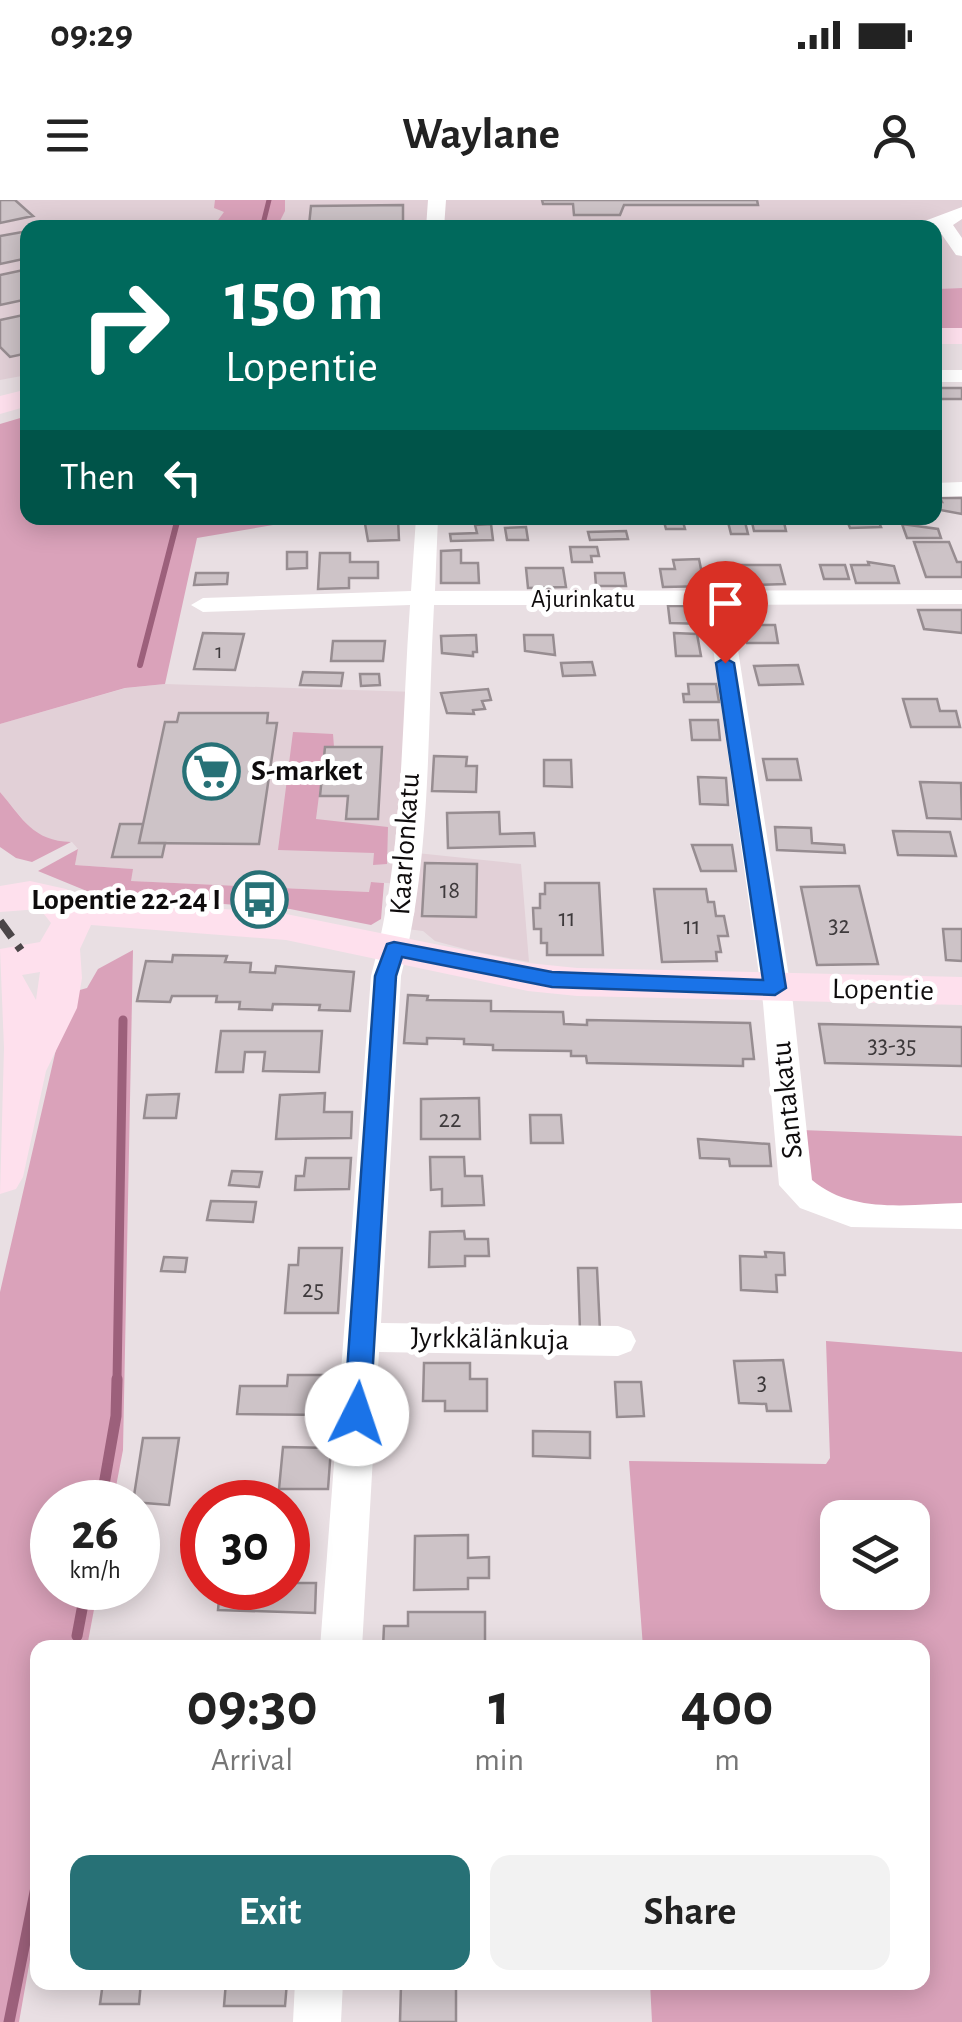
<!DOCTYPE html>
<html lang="en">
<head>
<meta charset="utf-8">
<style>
  :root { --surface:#fff; --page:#f2f2f2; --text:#222; --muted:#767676; --accent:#277176 }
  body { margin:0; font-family:"Alegreya Sans",sans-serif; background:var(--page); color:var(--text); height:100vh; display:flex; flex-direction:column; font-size:38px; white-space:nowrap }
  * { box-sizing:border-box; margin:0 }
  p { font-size:32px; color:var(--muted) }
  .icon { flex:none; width:55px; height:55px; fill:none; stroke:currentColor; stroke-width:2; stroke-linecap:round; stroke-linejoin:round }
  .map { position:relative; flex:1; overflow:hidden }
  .sheet { position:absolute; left:30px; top:1440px; width:900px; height:350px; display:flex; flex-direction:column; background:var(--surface); border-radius:20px; box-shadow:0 5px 25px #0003 }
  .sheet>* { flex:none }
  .banner { position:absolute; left:20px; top:20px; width:922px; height:305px; border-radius:20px; box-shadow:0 5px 25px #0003; background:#00695c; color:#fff; overflow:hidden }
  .tools { position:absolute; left:820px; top:1300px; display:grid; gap:20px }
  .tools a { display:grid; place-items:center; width:110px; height:110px; border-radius:20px; background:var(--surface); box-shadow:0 5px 25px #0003; font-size:50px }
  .speed { position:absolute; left:30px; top:1280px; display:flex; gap:20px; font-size:50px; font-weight:700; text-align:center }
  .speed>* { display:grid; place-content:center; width:130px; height:130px; border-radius:50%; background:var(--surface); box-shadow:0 5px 25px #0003; line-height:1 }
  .speed small { font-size:25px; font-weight:400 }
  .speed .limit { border:15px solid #d22; background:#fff; color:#111 }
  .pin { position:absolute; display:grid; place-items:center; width:85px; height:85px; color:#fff; margin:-102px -42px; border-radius:50% 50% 50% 0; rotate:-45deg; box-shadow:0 0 10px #0007 }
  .pin .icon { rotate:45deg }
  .me { position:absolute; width:110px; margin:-55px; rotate:4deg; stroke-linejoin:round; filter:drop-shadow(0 0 8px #0008) }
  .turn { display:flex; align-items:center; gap:35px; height:210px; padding:0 40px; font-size:45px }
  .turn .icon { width:130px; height:130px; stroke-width:2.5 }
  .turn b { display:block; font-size:70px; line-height:85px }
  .then { display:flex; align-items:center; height:95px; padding:0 40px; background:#0003; gap:20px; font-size:38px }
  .eta { display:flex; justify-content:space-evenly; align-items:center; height:170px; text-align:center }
  .eta b { font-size:60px; font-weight:700; line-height:70px }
  .button { display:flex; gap:20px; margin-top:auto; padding:20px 40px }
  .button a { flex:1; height:115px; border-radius:20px; background:var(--accent); color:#fff; font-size:40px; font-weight:700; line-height:115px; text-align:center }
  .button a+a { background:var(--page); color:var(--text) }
  .status { display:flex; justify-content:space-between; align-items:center; height:70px; padding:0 50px; background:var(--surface); direction:ltr }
  .status svg { height:28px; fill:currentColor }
  header { display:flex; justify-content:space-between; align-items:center; height:130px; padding:0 40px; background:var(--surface); font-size:45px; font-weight:700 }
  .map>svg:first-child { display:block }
  .built { fill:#e2d0d7 }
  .green { fill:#daa2ba; fill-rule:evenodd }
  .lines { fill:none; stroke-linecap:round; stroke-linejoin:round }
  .stream-far3 { stroke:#9c607b; stroke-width:5 }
  .stream-far2 { stroke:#9c607b; stroke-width:6 }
  .stream-far1 { stroke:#9c607b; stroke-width:9 }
  .stream { stroke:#9c607b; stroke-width:11 }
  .building { fill:#cdc3c7; stroke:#978d91; stroke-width:2.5 }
  .street { fill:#fff; fill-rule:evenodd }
  .secondary { fill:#fee0ed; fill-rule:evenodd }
  .rail { stroke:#4b4648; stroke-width:8; stroke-dasharray:20 10; stroke-linecap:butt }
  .route { fill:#1a73e8; stroke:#114b97; stroke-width:2.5 }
  .labels { text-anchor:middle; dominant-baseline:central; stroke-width:10; stroke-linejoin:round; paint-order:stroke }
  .far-number-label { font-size:22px; fill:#3e3a3c }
  .far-street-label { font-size:25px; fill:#0f0c0d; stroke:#fff }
  .number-label { font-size:25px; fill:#3e3a3c }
  .poi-label { font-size:30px; font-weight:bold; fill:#0f0c0d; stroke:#fff; text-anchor:start }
  .street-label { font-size:30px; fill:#0f0c0d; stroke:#fff }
</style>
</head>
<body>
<div class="status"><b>09:29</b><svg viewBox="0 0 49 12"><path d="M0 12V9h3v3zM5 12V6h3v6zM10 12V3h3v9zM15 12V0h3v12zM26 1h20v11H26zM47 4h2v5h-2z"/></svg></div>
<header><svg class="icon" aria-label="menu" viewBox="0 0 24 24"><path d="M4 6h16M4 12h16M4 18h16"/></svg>Waylane<svg class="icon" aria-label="person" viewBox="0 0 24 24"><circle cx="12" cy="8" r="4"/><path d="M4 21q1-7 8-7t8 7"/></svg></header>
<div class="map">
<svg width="962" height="1822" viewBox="0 0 962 1822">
  <rect width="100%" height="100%" fill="#e9dfe3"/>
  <path class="built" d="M 0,0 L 962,0 L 962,88 L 935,89 L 935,28 L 28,28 L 27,175 L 0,180 Z
    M 165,484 L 416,492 L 407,652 L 521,664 L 529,762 L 472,751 L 435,741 L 423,731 L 399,728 L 403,684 L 371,682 L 370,692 L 130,681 L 132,669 L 75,665 L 78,649 L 72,642 L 48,642 L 29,627 L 0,592 L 0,524 L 126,488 Z"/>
  <path class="green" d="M 215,0 L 285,0 L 285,11 L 277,27 L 213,27 L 224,12 L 214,8 Z
    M 962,88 L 962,131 L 935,131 L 935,89 Z
    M 27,216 L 28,318 L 314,318 L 197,338 L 165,484 L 125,488 L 0,524 L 0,224 Z
    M 293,532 L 333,534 L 334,547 L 325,548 L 316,619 L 388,627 L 387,664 L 373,665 L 374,653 L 278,650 Z
    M 0,592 C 23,619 33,641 71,642 L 32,662 L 16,658 L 0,647 Z
    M 78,649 L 75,665 L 133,669 L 131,681 L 369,692 L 371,682 L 384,683 L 381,719 L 371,725 L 290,709 L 94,694 L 38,671 Z
    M 133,750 L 123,1250 L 113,1302 L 52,1302 L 52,1388 L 98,1388 L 87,1447 L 38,1448 L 37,1720 L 19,1822 L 0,1822 L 0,1092 L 69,793 L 87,788 L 98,769 Z
    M 801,930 L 962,936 L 962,1008 L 856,1008 L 812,988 Z
    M 826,1141 L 962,1152 L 962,1822 L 652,1822 L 650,1783 L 922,1782 L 922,1448 L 643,1447 L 629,1261 L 826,1264 L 830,1258 ZM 838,1318 L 912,1318 L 912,1392 L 838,1392 Z"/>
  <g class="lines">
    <path class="stream-far3" d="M 262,28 L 269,0"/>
    <path class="stream-far2" d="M 140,465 L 178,318"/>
    <path class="stream-far1" d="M 117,1181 L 123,820"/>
    <path class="stream" d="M 101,1302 L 116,1216 L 117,1179
      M 77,1436 L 86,1388
      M 9,1822 L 38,1677"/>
  </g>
  <path class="building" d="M 0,0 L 15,0 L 33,16 L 0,23 Z
    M 542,0 L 757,0 L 758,5 L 624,5 L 620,15 L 574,15 L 573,4 L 543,4 Z
    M 403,5 L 403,25 L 309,25 L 311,6 Z
    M 28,31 L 28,58 L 0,64 L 0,36 Z
    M 28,69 L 28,99 L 0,105 L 0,75 Z
    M 28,114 L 28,153 L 10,157 L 0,147 L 0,120 Z
    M 935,188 L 962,188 L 962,199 L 937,199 Z
    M 940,298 L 962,298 L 962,314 L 935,309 L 935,302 L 942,302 Z
    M 364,318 L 398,318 L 399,340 L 368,341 Z
    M 663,318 L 682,318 L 685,329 L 666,329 Z
    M 727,318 L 744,318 L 748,334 L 731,334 Z
    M 751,318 L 783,318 L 786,331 L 754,331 Z
    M 846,318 L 877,318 L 881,327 L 850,328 Z
    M 491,324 L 493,340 L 451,341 L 450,334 L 477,333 L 475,325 Z
    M 902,324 L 938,329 L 941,338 L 907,338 Z
    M 526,327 L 528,340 L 507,340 L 505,328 Z
    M 626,331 L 628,339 L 590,340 L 588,332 Z
    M 914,342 L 949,342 L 957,362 L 962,362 L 962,377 L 926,377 Z
    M 570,347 L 597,347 L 599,356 L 591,356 L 592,362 L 572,362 Z
    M 461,350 L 461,363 L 478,363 L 479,383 L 441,383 L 441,351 Z
    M 287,352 L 307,352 L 307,368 L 287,369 Z
    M 320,353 L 350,353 L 350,362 L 378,362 L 378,378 L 349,378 L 349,388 L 318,389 Z
    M 699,359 L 701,369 L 708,369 L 712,386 L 663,387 L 660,369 L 675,369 L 673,360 Z
    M 868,362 L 894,366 L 899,383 L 856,383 L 851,365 L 869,365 Z
    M 726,365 L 780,365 L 785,384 L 730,386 Z
    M 820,365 L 845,365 L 849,379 L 824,379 Z
    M 526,368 L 563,368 L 566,387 L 528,388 Z
    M 196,373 L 228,373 L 227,384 L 194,385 Z
    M 595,373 L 624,373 L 626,386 L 596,386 Z
    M 668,406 L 704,406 L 706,424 L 670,423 Z
    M 918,410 L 962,410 L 962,433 L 924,429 Z
    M 744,425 L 775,425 L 778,443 L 747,443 Z
    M 203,433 L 244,434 L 235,470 L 194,469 Z
    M 674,433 L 697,434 L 701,456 L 676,456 Z
    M 476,435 L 477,452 L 473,452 L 473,456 L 442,453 L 441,436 Z
    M 524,435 L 553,435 L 555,455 L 525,451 Z
    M 333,441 L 385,441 L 383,461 L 331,461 Z
    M 592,462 L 595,475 L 563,476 L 561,463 Z
    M 798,465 L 803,484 L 759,485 L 754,466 Z
    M 303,472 L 343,473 L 341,486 L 300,485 Z
    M 360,474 L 379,474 L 380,485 L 361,486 Z
    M 688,484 L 716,484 L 719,502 L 684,502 L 683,494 L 689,494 Z
    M 488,489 L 491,500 L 482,501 L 485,509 L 473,510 L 474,514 L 447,513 L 441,493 Z
    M 903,499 L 937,499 L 940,511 L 956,511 L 960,527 L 911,527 Z
    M 179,513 L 268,513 L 267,523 L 277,523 L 259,644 L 139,643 L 165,522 L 177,522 Z
    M 690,520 L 718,520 L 720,540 L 692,540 Z
    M 325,547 L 382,547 L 378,619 L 346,619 L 348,596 L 320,596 Z
    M 434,556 L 467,557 L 466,566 L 477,566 L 476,592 L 432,591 Z
    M 763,559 L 797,559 L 801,580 L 767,580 Z
    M 544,560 L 571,560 L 572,587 L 544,586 Z
    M 698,577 L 726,578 L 728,605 L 700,604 Z
    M 920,582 L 961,583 L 962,619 L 927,618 Z
    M 499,612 L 500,634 L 534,633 L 535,646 L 448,648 L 447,613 Z
    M 120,624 L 143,624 L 139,643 L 165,643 L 162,657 L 112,657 Z
    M 775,627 L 811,628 L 812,643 L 844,645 L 845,653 L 777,650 Z
    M 893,631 L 950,632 L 956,656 L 898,655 Z
    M 692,645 L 732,645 L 736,671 L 701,671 Z
    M 425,663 L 477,664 L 476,717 L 422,716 Z
    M 545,683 L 599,683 L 603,755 L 547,755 L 547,743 L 541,743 L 541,729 L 534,729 L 533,708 L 540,708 L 540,694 L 545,694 Z
    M 859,686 L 878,764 L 817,765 L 801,687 Z
    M 654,689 L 706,689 L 708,702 L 714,702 L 716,716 L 724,716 L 728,736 L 718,736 L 721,752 L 716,752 L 717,761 L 662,762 Z
    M 943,729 L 962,729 L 962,761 L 946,760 Z
    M 173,755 L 227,756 L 225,762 L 251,763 L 250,772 L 275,773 L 276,766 L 354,772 L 350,811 L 319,810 L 320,805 L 273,804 L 272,810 L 239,809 L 240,802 L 216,802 L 217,796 L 172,796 L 170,802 L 137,801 L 146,761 L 172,762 Z
    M 408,795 L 428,796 L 427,800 L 491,801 L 491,811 L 563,812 L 564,824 L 587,825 L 587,820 L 750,823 L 754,859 L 743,859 L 743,866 L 587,863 L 586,856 L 571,856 L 571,851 L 493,850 L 493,845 L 464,844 L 464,839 L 427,838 L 427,844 L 404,843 Z
    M 819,824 L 962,827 L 962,866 L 825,863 Z
    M 221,831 L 322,831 L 319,872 L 263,871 L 265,852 L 245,852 L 243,872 L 216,872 Z
    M 325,893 L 324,912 L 352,912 L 351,938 L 276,939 L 280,895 Z
    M 179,894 L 176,918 L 144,918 L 147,895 Z
    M 479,898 L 480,939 L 421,939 L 421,899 Z
    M 530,915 L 561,915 L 563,943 L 531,943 Z
    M 698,939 L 769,944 L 771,966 L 730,966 L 729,959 L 700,958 Z
    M 430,957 L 464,957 L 465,976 L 482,976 L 484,1005 L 442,1006 L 442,989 L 431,990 Z
    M 306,958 L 351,958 L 349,989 L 295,990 L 296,976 L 304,976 Z
    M 232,971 L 262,972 L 259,987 L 229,985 Z
    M 211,1001 L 256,1002 L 253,1022 L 207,1020 Z
    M 464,1031 L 465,1039 L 488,1039 L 489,1056 L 465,1056 L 465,1066 L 429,1067 L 430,1032 Z
    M 299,1048 L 342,1048 L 338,1113 L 285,1113 L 289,1065 L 298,1065 Z
    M 765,1052 L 784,1053 L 785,1075 L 776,1075 L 777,1092 L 741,1090 L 740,1056 L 766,1057 Z
    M 164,1057 L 187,1058 L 185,1072 L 161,1071 Z
    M 578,1068 L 597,1068 L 600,1131 L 580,1131 Z
    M 783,1160 L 791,1211 L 767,1211 L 766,1204 L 739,1203 L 734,1161 Z
    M 424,1163 L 470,1163 L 470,1179 L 487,1179 L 487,1211 L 445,1211 L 445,1201 L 423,1201 Z
    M 288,1175 L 332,1175 L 329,1215 L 237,1214 L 240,1186 L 287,1186 Z
    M 615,1182 L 641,1182 L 644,1216 L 617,1217 Z
    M 533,1231 L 590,1232 L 590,1258 L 533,1256 Z
    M 143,1238 L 179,1238 L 169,1305 L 133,1302 Z
    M 283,1247 L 331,1248 L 328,1289 L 279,1289 Z
    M 468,1335 L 468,1358 L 489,1357 L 489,1378 L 468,1378 L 468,1389 L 414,1390 L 415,1336 Z
    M 288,1383 L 316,1383 L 315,1413 L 218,1410 L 220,1388 L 288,1388 Z
    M 408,1412 L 485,1412 L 485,1448 L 383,1448 L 384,1426 L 408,1426 Z
    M 103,1782 L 141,1782 L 139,1804 L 100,1804 Z
    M 226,1782 L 287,1782 L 285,1806 L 224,1806 Z
    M 456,1784 L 456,1822 L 400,1822 L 401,1785 Z"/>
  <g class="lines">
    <path class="street" d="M 428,0 L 446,0 L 444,28 L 426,28 Z
      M 962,7 L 962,19 L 953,25 L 962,38 L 962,56 L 956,55 L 938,29 L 906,28 Z
      M 935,170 L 962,170 L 962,182 L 935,182 Z
      M 962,282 L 962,296 L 935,297 L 935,283 Z
      M 416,318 L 438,318 L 435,391 L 962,390 L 962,404 L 731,405 L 793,803 L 812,980 C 853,1015 912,1004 962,1003 L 962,1029 L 851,1027 L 800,1008 L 779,985 L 763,803 L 707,405 L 434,405 C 427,528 432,657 401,776 L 381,1123 L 618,1126 L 631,1131 L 636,1141 L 631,1151 L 618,1156 L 379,1152 L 362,1448 L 320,1448 L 371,776 C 404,657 401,528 410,405 L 203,412 L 191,405 L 203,398 L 411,391 Z
      M 295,1782 L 343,1782 L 341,1822 L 293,1822 Z"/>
    <path class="secondary" d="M 935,128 L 962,128 L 962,144 L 935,144 Z
      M 28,189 L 28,206 L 0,214 L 0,196 Z
      M 30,681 L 66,689 L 84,698 L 286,714 L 528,763 L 577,768 L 962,777 L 962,805 L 577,796 L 528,791 L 286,740 L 91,725 L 80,749 L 82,778 L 77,808 L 46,871 L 23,977 L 16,989 L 0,994 L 4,848 L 0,749 L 40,742 L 51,723 L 40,709 L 0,712 L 0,686 ZM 40,772 L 36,800 L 22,775 Z"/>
    <path class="rail" d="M 0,721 L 21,750"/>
  </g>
  <path class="route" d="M 725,458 L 734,463 L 786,788 L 775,795 L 552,787 L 402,757 L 396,776 L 370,1214 L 366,1222 L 357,1225 L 347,1222 L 344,1214 L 375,776 L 387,744 L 394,742 L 552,772 L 763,780 L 716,463 Z"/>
  <defs>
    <symbol id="supermarket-ring" viewBox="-11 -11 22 22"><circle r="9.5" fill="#fff" stroke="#277176" stroke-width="1.5"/><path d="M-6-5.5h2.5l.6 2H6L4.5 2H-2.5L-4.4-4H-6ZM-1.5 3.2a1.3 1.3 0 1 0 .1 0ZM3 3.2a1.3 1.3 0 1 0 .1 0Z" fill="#277176"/></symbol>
    <symbol id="bus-ring" viewBox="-11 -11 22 22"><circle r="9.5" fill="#fff" stroke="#277176" stroke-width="1.5"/><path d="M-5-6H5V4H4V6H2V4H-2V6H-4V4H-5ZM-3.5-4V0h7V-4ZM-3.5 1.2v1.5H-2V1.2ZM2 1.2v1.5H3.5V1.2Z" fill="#277176"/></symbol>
  </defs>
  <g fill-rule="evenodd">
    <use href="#supermarket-ring" x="180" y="540" width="63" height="63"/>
    <use href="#bus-ring" x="228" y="668" width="63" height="63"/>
  </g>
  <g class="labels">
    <g class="far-number-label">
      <text x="219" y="451">1</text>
    </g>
    <g class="far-street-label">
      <text x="583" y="399">Ajurinkatu</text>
    </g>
    <g class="number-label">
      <text x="450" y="690">18</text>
      <text x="567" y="718">11</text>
      <text x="839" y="725">32</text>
      <text x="692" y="726">11</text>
      <text x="892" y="845">33-35</text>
      <text x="450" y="919">22</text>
      <text x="313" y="1089">25</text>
      <text x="762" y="1182">3</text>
    </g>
    <g class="poi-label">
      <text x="251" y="571">S-market</text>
      <text x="221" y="700" text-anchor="end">Lopentie 22-24 I</text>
    </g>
    <g class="street-label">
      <text transform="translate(405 644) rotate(-86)">Kaarlonkatu</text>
      <text transform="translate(883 790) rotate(1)">Lopentie</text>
      <text transform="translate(787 900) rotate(-96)">Santakatu</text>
      <text transform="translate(490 1139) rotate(1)">Jyrkkälänkuja</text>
    </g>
  </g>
</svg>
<div class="tools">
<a><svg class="icon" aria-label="layers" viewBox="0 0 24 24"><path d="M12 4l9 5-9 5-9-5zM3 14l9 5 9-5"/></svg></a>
</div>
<div class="speed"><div>26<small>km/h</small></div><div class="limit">30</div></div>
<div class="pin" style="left:725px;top:463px;background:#d93025"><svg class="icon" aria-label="arrive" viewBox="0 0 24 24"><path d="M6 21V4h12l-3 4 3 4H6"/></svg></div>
<svg class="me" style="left:357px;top:1214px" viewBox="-20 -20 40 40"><circle r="19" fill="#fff"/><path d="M0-13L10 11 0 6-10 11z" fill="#1a73e8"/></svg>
<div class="banner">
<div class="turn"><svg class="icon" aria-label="right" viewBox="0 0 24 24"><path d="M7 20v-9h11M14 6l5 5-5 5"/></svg><div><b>150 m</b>Lopentie</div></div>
<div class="then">Then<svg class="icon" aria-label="left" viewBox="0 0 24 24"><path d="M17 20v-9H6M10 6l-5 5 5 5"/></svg></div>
</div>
<section class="sheet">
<div class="eta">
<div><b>09:30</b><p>Arrival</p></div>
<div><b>1</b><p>min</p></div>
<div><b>400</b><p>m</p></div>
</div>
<div class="button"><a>Exit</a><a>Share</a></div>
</section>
</div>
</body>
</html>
